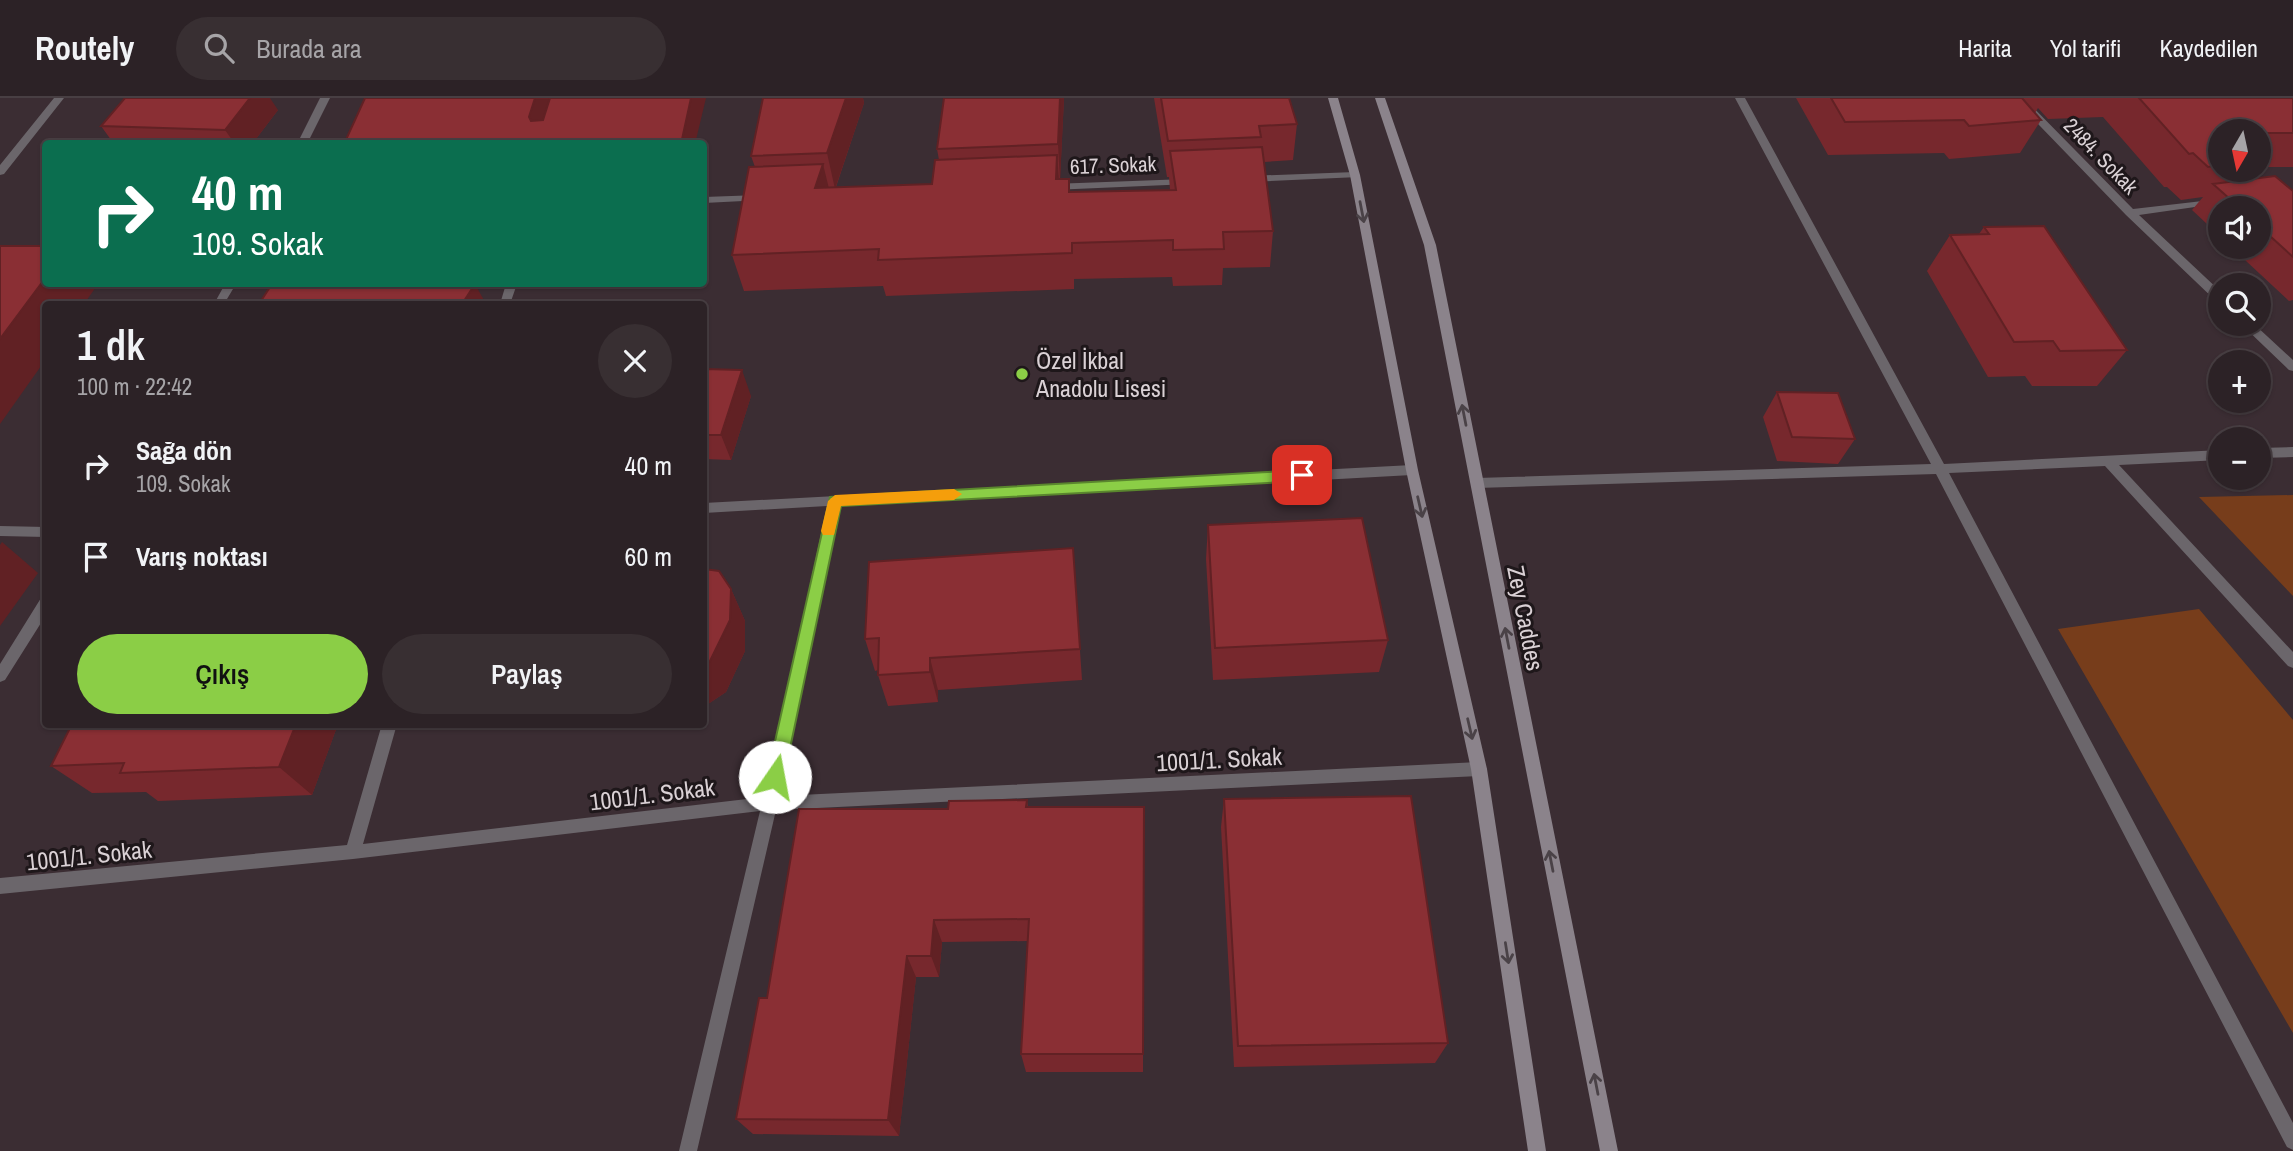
<!DOCTYPE html>
<html lang="tr">
<head>
<meta charset="utf-8">
<style>
  :root { --surface:#2c2226; --page:#382f32; --text:#f1f3f6; --muted:#a6a4a7; --line:#483f43; --accent:#8bce46 }
  body { margin:0; font-family:"Archivo Narrow",sans-serif; background:var(--page); color:var(--text); height:100vh; display:flex; flex-direction:column; font-size:26px; white-space:nowrap }
  * { box-sizing:border-box; margin:0 }
  p { font-size:23px; color:var(--muted) }
  .icon { flex:none; width:38px; height:38px; fill:none; stroke:currentColor; stroke-width:2; stroke-linecap:round; stroke-linejoin:round }
  .map { position:relative; flex:1; overflow:hidden }
  .drawer { position:absolute; left:42px; top:203px; width:665px; height:427px; display:flex; flex-direction:column; background:var(--surface); border-radius:7px; box-shadow:0 2px 5px #0004,0 0 0 2px var(--line) }
  .drawer>* { flex:none }
  .hud { position:absolute; left:42px; top:42px; width:665px; height:147px; border-radius:7px; box-shadow:0 2px 5px #0004,0 0 0 2px var(--line); background:#0b6e4f; color:#fff; overflow:hidden }
  .needle { width:46px; rotate:189deg }
  .tools { position:absolute; left:2208px; top:21px; display:grid; gap:14px }
  .tools a { display:grid; place-items:center; width:63px; height:63px; border-radius:50%; background:var(--surface); box-shadow:0 2px 5px #0004,0 0 0 2px var(--line); font-size:35px }
  .pin { position:absolute; display:grid; place-items:center; width:60px; height:60px; color:#fff; margin:-30px; border-radius:14px; box-shadow:0 4px 10px #0006 }
  .me { position:absolute; width:77px; margin:-38px; rotate:12deg; stroke-linejoin:round; filter:drop-shadow(0 0 5px #0008) }
  .turn { display:flex; align-items:center; gap:24px; height:147px; padding:0 35px; font-size:32px }
  .turn .icon { width:91px; height:91px; stroke-width:2.5 }
  .turn b { display:block; font-size:49px; line-height:60px }
  .round { display:grid; place-items:center; flex:none; width:74px; height:74px; border-radius:37px; background:var(--page) }
  .headline { display:flex; align-items:center; justify-content:space-between; height:119px; padding:0 35px }
  h1 { font-size:42px; font-weight:600; line-height:52px }
  .button { display:flex; gap:14px; margin-top:auto; padding:14px 35px }
  .button a { flex:1; height:80px; border-radius:42px; background:var(--accent); color:#111; font-size:28px; font-weight:600; line-height:80px; text-align:center }
  .button a+a { background:var(--page); color:var(--text) }
  ul { padding:0; list-style:none }
  li { display:flex; align-items:center; gap:21px; height:91px; padding:0 35px }
  li div { flex:1 }
  li b { display:block; font-size:26px }
  li em { font-style:normal }
  header { display:flex; align-items:center; gap:42px; box-sizing:border-box; height:98px; padding:0 35px; background:var(--surface); border-bottom:2px solid var(--line) }
  header strong { font-size:33px }
  nav { display:flex; gap:38px; margin-inline-start:auto; font-size:24px }
  .search { width:490px; height:63px; background:var(--page); display:flex; align-items:center; gap:18px; box-sizing:border-box; padding:0 24px; border-radius:38px; color:var(--muted); font-size:26px }
  .map>svg:first-child { display:block }
  .green { fill:#773d1b }
  .lines { fill:none; stroke-linecap:round; stroke-linejoin:round }
  .minor { fill:#6b666b; fill-rule:evenodd }
  .secondary { fill:#8b838b; fill-rule:evenodd }
  .wall { fill:#77282d; fill-rule:evenodd }
  .shaded-wall { fill:#612124 }
  .building { fill:#8a2f34; stroke:#612124; stroke-width:2 }
  .oneway { stroke:#4a4247 }
  .route { fill:#8bce46; stroke:#5a862e; stroke-width:2 }
  .slow { fill:#f59e0b }
  .poi-dot { fill:#8bce46; stroke:#1e171a; stroke-width:2.5 }
  .labels { text-anchor:middle; dominant-baseline:central; stroke-width:6; stroke-linejoin:round; paint-order:stroke }
  .far-street-label { font-size:21px; fill:#dad1d5; stroke:#1e171a }
  .poi-label { font-size:24px; fill:#dad1d5; stroke:#1e171a; text-anchor:start }
  .street-label { font-size:24px; fill:#dad1d5; stroke:#1e171a }
</style>
</head>
<body>
<header>
<strong>Routely</strong>
<div class="search"><svg class="icon" aria-label="search" viewBox="0 0 24 24"><circle cx="10" cy="10" r="6"/><path d="M15 15l6 6"/></svg>Burada ara</div>
<nav><a>Harita</a><a>Yol tarifi</a><a>Kaydedilen</a></nav>
</header>
<div class="map">
<svg width="2293" height="1053" viewBox="0 0 2293 1053">
  <rect width="100%" height="100%" fill="#3b2d33"/>
  <path class="green" d="M 2293,397 L 2293,498 L 2199,399 Z
    M 2199,511 L 2293,622 L 2293,935 L 2058,531 Z"/>
  <g class="lines">
    <path class="minor" d="M 54,0 L 64,0 L 4,76 L 0,77 L 0,67 Z
      M 320,0 L 330,0 L 307,46 L 297,46 Z
      M 1735,0 L 1745,0 L 1944,366 L 2221,352 L 2221,362 L 2119,367 L 2293,554 L 2293,570 L 2288,568 L 2105,368 L 1949,375 L 2293,1025 L 2293,1052 L 2287,1049 L 1936,376 L 1477,390 L 1471,385 L 1477,380 L 1931,366 Z
      M 2013,0 L 2024,0 L 2133,111 L 2220,101 L 2221,103 L 2216,106 L 2139,117 L 2221,194 L 2221,205 L 2217,204 L 2126,117 Z
      M 1355,74 L 1359,75 L 1359,79 L 1248,84 L 1243,81 L 1248,78 Z
      M 1186,81 L 1191,84 L 1190,86 L 1052,92 L 1047,89 L 1052,86 Z
      M 759,97 L 764,100 L 763,102 L 704,105 L 704,99 Z
      M 225,186 L 236,186 L 224,206 L 214,206 Z
      M 506,186 L 517,186 L 510,206 L 500,206 Z
      M 2241,226 L 2254,226 L 2293,262 L 2293,273 L 2289,272 Z
      M 2293,349 L 2293,359 L 2259,360 L 2259,350 Z
      M 1412,367 L 1418,372 L 1412,377 L 841,408 L 779,698 L 1479,664 L 1484,666 L 1487,671 L 1484,676 L 1479,678 L 776,712 L 697,1053 L 679,1053 L 760,713 L 353,761 L 0,796 L 0,780 L 347,747 L 382,626 L 397,626 L 363,746 L 764,699 L 827,408 L 704,415 L 704,405 Z
      M 0,428 L 46,429 L 46,439 L 0,438 Z
      M 46,499 L 46,517 L 5,582 L 0,584 L 0,566 L 41,500 Z"/>
    <path class="secondary" d="M 1328,0 L 1338,0 L 1360,77 L 1418,372 L 1487,671 L 1546,1053 L 1528,1053 L 1471,671 L 1406,372 L 1350,77 Z
      M 1375,0 L 1385,0 L 1436,147 L 1618,1053 L 1600,1053 L 1424,147 Z"/>
  </g>
  <path class="wall" d="M 763,0 L 863,0 L 864,5 L 836,89 L 932,86 L 939,62 L 937,51 L 944,0 L 1064,0 L 1060,81 L 1070,94 L 1170,92 L 1169,79 L 1167,79 L 1154,0 L 1289,0 L 1297,26 L 1293,62 L 1264,64 L 1273,133 L 1270,169 L 1223,170 L 1222,187 L 1173,188 L 1172,179 L 1074,181 L 1074,191 L 886,198 L 883,188 L 744,193 L 732,157 L 755,69 L 751,58 Z
    M 1796,0 L 2293,0 L 2293,69 L 2263,69 L 2253,81 L 2293,93 L 2293,202 L 2289,203 L 2231,149 L 2259,149 L 2259,110 L 2221,110 L 2221,139 L 2192,112 L 2203,99 L 2181,102 L 2167,89 L 2164,89 L 2103,19 L 2048,21 L 2038,10 L 2035,15 L 2041,22 L 2020,55 L 1949,61 L 1944,55 L 1828,57 ZM 2221,33 L 2259,33 L 2259,72 L 2221,72 Z
    M 278,12 L 252,46 L 114,46 L 101,28 Z
    M 1984,129 L 2127,252 L 2097,288 L 2032,288 L 2025,278 L 1988,279 L 1927,173 L 1950,137 L 1979,136 Z
    M 566,186 L 664,186 L 664,187 L 568,191 Z
    M 704,271 L 751,298 L 731,362 L 704,361 Z
    M 1777,294 L 1855,341 L 1838,366 L 1777,363 L 1763,319 Z
    M 1208,427 L 1388,542 L 1379,574 L 1213,582 L 1206,461 Z
    M 1073,450 L 1082,582 L 938,592 L 938,604 L 888,608 L 878,577 L 878,572 L 875,573 L 865,541 Z
    M 704,471 L 731,491 L 745,523 L 745,553 L 726,594 L 708,606 L 704,606 Z
    M 72,626 L 338,626 L 312,697 L 158,703 L 146,694 L 92,695 L 51,668 Z
    M 1224,701 L 1448,945 L 1435,965 L 1234,969 L 1221,729 Z
    M 1027,702 L 1028,709 L 1144,709 L 1143,974 L 1026,974 L 1021,956 L 1028,843 L 942,844 L 939,879 L 916,879 L 899,1038 L 753,1036 L 736,1021 L 767,900 L 948,711 Z"/>
  <path class="shaded-wall" d="M 250,0 L 270,0 L 278,12 L 252,46 L 235,46 L 225,32 Z
    M 535,0 L 553,0 L 540,45 L 529,19 Z
    M 691,0 L 706,0 L 695,46 L 681,46 Z
    M 846,0 L 863,0 L 864,5 L 835,91 L 827,55 Z
    M 1060,0 L 1064,0 L 1060,83 L 1058,46 Z
    M 1057,57 L 1060,94 L 1056,81 Z
    M 823,66 L 832,103 L 815,90 Z
    M 46,179 L 46,186 L 98,186 L 84,206 L 46,206 L 46,261 L 0,326 L 0,241 Z
    M 475,186 L 486,206 L 462,206 Z
    M 742,272 L 751,298 L 731,362 L 721,337 Z
    M 2,444 L 38,475 L 0,528 L 0,447 Z
    M 731,491 L 745,523 L 745,553 L 726,594 L 708,606 L 704,598 L 704,567 Z
    M 930,560 L 938,592 L 938,604 L 930,574 Z
    M 296,626 L 338,626 L 312,697 L 279,669 Z
    M 934,822 L 942,844 L 939,879 L 931,858 Z
    M 907,858 L 916,879 L 899,1038 L 888,1022 Z"/>
  <path class="building" d="M 125,0 L 250,0 L 225,32 L 101,28 Z
    M 365,0 L 535,0 L 529,19 L 531,23 L 543,22 L 550,0 L 691,0 L 681,46 L 344,46 Z
    M 763,0 L 846,0 L 827,55 L 751,58 Z
    M 944,0 L 1060,0 L 1058,46 L 937,51 Z
    M 1161,0 L 1289,0 L 1297,26 L 1259,28 L 1261,39 L 1168,43 Z
    M 1831,0 L 2022,0 L 2041,22 L 1969,28 L 1964,22 L 1845,24 Z
    M 2139,0 L 2293,0 L 2293,35 L 2259,35 L 2259,33 L 2221,33 L 2221,67 L 2208,69 L 2193,55 L 2189,56 Z
    M 1262,49 L 1273,133 L 1223,134 L 1224,151 L 1173,152 L 1173,142 L 1072,145 L 1072,155 L 878,162 L 879,151 L 732,157 L 749,69 L 823,66 L 815,90 L 932,86 L 935,62 L 1057,57 L 1056,81 L 1069,81 L 1069,94 L 1176,92 L 1170,53 Z
    M 2259,51 L 2270,61 L 2259,62 Z
    M 2275,78 L 2293,93 L 2293,159 L 2259,128 L 2259,110 L 2240,110 L 2213,86 Z
    M 2044,128 L 2127,252 L 2060,253 L 2053,243 L 2014,244 L 1950,137 L 1989,136 L 1984,129 Z
    M 0,148 L 46,148 L 46,179 L 0,241 Z
    M 272,186 L 475,186 L 462,206 L 259,206 Z
    M 704,271 L 742,272 L 721,337 L 704,337 Z
    M 1777,294 L 1838,295 L 1855,341 L 1792,339 Z
    M 1362,420 L 1388,542 L 1215,550 L 1208,427 Z
    M 1073,450 L 1080,551 L 930,560 L 930,574 L 878,577 L 879,540 L 865,541 L 869,464 Z
    M 704,471 L 719,473 L 731,491 L 730,522 L 710,563 L 704,567 Z
    M 72,626 L 296,626 L 279,669 L 120,675 L 124,665 L 51,668 Z
    M 1411,698 L 1448,945 L 1238,948 L 1224,701 Z
    M 1027,702 L 1026,709 L 1144,709 L 1143,956 L 1021,956 L 1029,821 L 934,822 L 931,858 L 907,858 L 888,1022 L 736,1021 L 759,900 L 767,900 L 799,711 L 948,711 L 949,703 Z"/>
  <defs><path id="oneway-shaft" d="M-6 0H5M1.5-3L5.5 0L1.5 3" fill="none" stroke-width="1.6" stroke-linecap="round" stroke-linejoin="round" transform="scale(1.75)"/></defs>
  <g class="oneway">
    <use href="#oneway-shaft" transform="translate(1362 114) rotate(79)"/>
    <use href="#oneway-shaft" transform="translate(1464 317) rotate(-101)"/>
    <use href="#oneway-shaft" transform="translate(1420 409) rotate(77)"/>
    <use href="#oneway-shaft" transform="translate(1507 540) rotate(-101)"/>
    <use href="#oneway-shaft" transform="translate(1470 631) rotate(77)"/>
    <use href="#oneway-shaft" transform="translate(1551 763) rotate(-101)"/>
    <use href="#oneway-shaft" transform="translate(1507 855) rotate(81)"/>
    <use href="#oneway-shaft" transform="translate(1596 986) rotate(-101)"/>
  </g>
  <path class="route" d="M 1302,372 L 1309,377 L 1302,383 L 841,408 L 784,679 L 782,685 L 775,687 L 769,685 L 767,679 L 830,399 Z"/>
  <path class="slow" d="M 954,391 L 962,396 L 954,402 L 841,408 L 834,437 L 823,437 L 821,433 L 828,403 L 835,397 Z"/>
  <circle class="poi-dot" cx="1022" cy="276" r="7"/>
  <g class="labels">
    <g class="far-street-label">
      <text transform="translate(2101 58) rotate(46)">2484. Sokak</text>
      <text transform="translate(1113 67) rotate(-2)">617. Sokak</text>
    </g>
    <g class="poi-label">
      <text x="1036" y="262">Özel İkbal<tspan x="1036" dy="28">Anadolu Lisesi</tspan></text>
    </g>
    <g class="street-label">
      <text transform="translate(1526 520) rotate(79)">Zey Caddes</text>
      <text transform="translate(1219 661) rotate(-3)">1001/1. Sokak</text>
      <text transform="translate(652 696) rotate(-7)">1001/1. Sokak</text>
      <text transform="translate(89 757) rotate(-6)">1001/1. Sokak</text>
    </g>
  </g>
</svg>
<div class="tools">
<a><svg class="needle" viewBox="-14 -14 28 28"><path d="M0-13l5 13h-10z" fill="#e53935"/><path d="M0 13l5-13h-10z" fill="#a6a4a7"/></svg></a>
<a><svg class="icon" aria-label="sound" viewBox="0 0 24 24"><path d="M4 9h4l5-4v14l-5-4H4zM17 9q2 3 0 6"/></svg></a>
<a><svg class="icon" aria-label="search" viewBox="0 0 24 24"><circle cx="10" cy="10" r="6"/><path d="M15 15l6 6"/></svg></a>
<a>+</a>
<a>−</a>
</div>
<div class="pin" style="left:1302px;top:377px;background:#d93025"><svg class="icon" aria-label="arrive" viewBox="0 0 24 24"><path d="M6 21V4h12l-3 4 3 4H6"/></svg></div>
<svg class="me" style="left:775px;top:679px" viewBox="-20 -20 40 40"><circle r="19" fill="#fff"/><path d="M0-13L10 11 0 6-10 11z" fill="#8bce46"/></svg>
<div class="hud">
<div class="turn"><svg class="icon" aria-label="right" viewBox="0 0 24 24"><path d="M7 20v-9h11M14 6l5 5-5 5"/></svg><div><b>40 m</b>109. Sokak</div></div>
</div>
<section class="drawer">
<div class="headline"><div><h1>1 dk</h1><p>100 m · 22:42</p></div><a class="round"><svg class="icon" aria-label="close" viewBox="0 0 24 24"><path d="M6 6l12 12M18 6L6 18"/></svg></a></div>
<ul>
<li><svg class="icon" aria-label="right" viewBox="0 0 24 24"><path d="M7 20v-9h11M14 6l5 5-5 5"/></svg><div><b>Sağa dön</b><p>109. Sokak</p></div><em>40 m</em></li>
<li><svg class="icon" aria-label="arrive" viewBox="0 0 24 24"><path d="M6 21V4h12l-3 4 3 4H6"/></svg><div><b>Varış noktası</b></div><em>60 m</em></li>
</ul>
<div class="button"><a>Çıkış</a><a>Paylaş</a></div>
</section>
</div>
</body>
</html>
